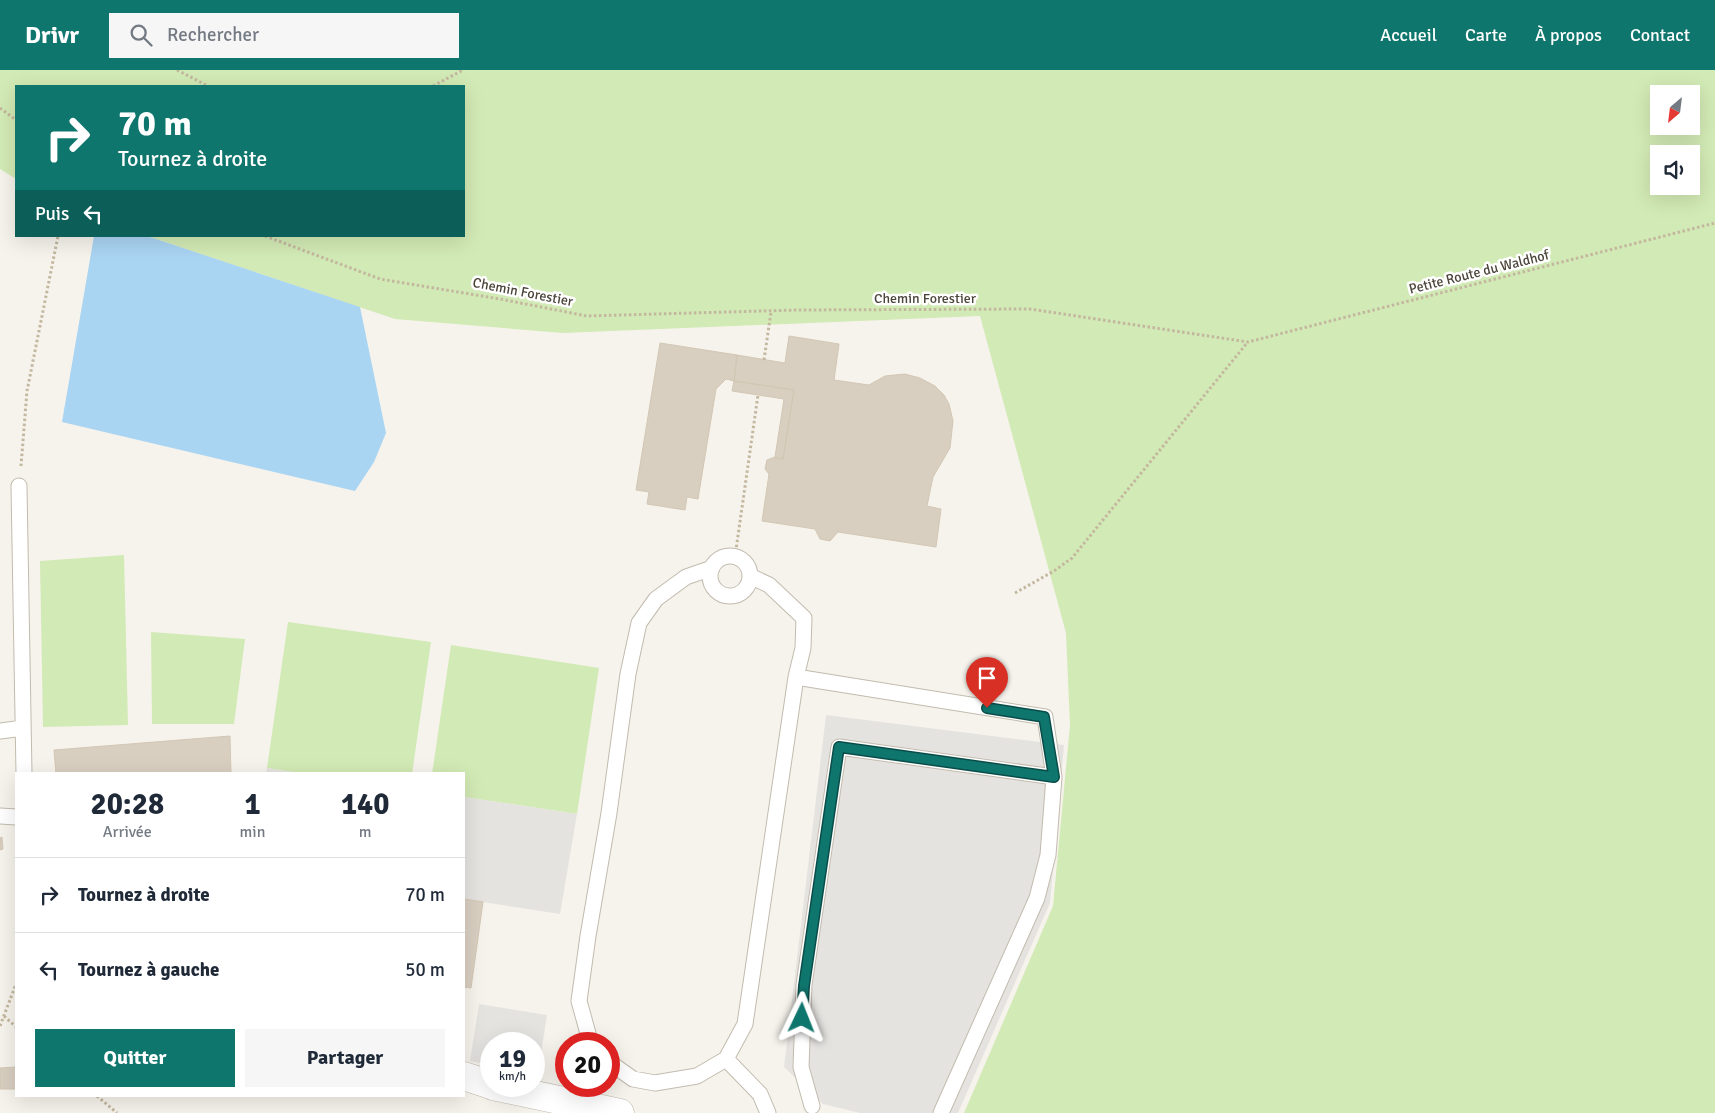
<!DOCTYPE html>
<html lang="fr">
<head>
<meta charset="utf-8">
<style>
  :root { --surface:#fff; --page:#f6f6f7; --text:#1f2937; --muted:#747a83; --line:#e0e1e3; --accent:#0f766e }
  body { margin:0; font-family:Signika,sans-serif; background:var(--page); color:var(--text); height:100vh; display:flex; flex-direction:column; font-size:19px; white-space:nowrap }
  * { box-sizing:border-box; margin:0 }
  p { font-size:16px; color:var(--muted) }
  .icon { flex:none; width:28px; height:28px; fill:none; stroke:currentColor; stroke-width:2; stroke-linecap:round; stroke-linejoin:round }
  .map { position:relative; flex:1; overflow:hidden }
  .panel { position:absolute; left:15px; top:702px; width:450px; height:325px; display:flex; flex-direction:column; background:var(--surface); border-radius:0px; box-shadow:0 5px 20px #0002 }
  .panel>* { flex:none }
  .guide { position:absolute; left:15px; top:15px; width:450px; height:152px; border-radius:0px; box-shadow:0 5px 20px #0002; background:#0f766e; color:#fff; overflow:hidden }
  .needle { width:32px; rotate:208deg }
  .tools { position:absolute; left:1650px; top:15px; display:grid; gap:10px }
  .tools a { display:grid; place-items:center; width:50px; height:50px; border-radius:0px; background:var(--surface); box-shadow:0 5px 20px #0002; font-size:25px }
  .speed { position:absolute; left:480px; top:962px; display:flex; gap:10px; font-size:25px; font-weight:700; text-align:center }
  .speed>* { display:grid; place-content:center; width:65px; height:65px; border-radius:50%; background:var(--surface); box-shadow:0 5px 20px #0002; line-height:1 }
  .speed small { font-size:12px; font-weight:400 }
  .speed .limit { border:8px solid #d22; background:#fff; color:#111 }
  .pin { position:absolute; display:grid; place-items:center; width:42px; height:42px; color:#fff; margin:-51px -21px; border-radius:50% 50% 50% 0; rotate:-45deg; box-shadow:0 0 5px #0007 }
  .pin .icon { rotate:45deg }
  .me { position:absolute; width:55px; margin:-28px; rotate:2deg; stroke-linejoin:round; filter:drop-shadow(0 0 4px #0008) }
  .turn { display:flex; align-items:center; gap:18px; height:105px; padding:0 20px; font-size:22px }
  .turn .icon { width:65px; height:65px; stroke-width:2.5 }
  .turn b { display:block; font-size:35px; line-height:42px }
  .then { display:flex; align-items:center; height:48px; padding:0 20px; background:#0003; gap:10px; font-size:19px }
  .eta { display:flex; justify-content:space-evenly; align-items:center; height:85px; text-align:center }
  .eta b { font-size:30px; font-weight:700; line-height:35px }
  .action { display:flex; gap:10px; margin-top:auto; padding:10px 20px }
  .action a { flex:1; height:58px; border-radius:0px; background:var(--accent); color:#fff; font-size:20px; font-weight:700; line-height:58px; text-align:center }
  .action a+a { background:var(--page); color:var(--text) }
  ul { padding:0; list-style:none }
  li { display:flex; align-items:center; gap:15px; height:75px; padding:0 20px; border-top:1px solid var(--line) }
  li div { flex:1 }
  li b { display:block; font-size:19px }
  li em { font-style:normal }
  header { display:flex; align-items:center; gap:30px; box-sizing:border-box; height:70px; padding:0 25px; background:var(--accent); color:#fff }
  header strong { font-size:24px }
  nav { display:flex; gap:28px; margin-inline-start:auto; font-size:18px }
  .search { width:350px; height:45px; background:var(--page); display:flex; align-items:center; gap:12px; box-sizing:border-box; padding:0 18px; border-radius:0px; color:var(--muted); font-size:19px }
  .map>svg:first-child { display:block }
  .green { fill:#d2eab5; fill-rule:evenodd }
  .parking { fill:#e5e3e0 }
  .water { fill:#a9d4f2 }
  .building { fill:#d8cfc1; stroke:#d3c7b4 }
  .lines { fill:none; stroke-linecap:round; stroke-linejoin:round }
  .lane-casing { stroke:#c2bbae; stroke-width:17 }
  .street-casing { stroke:#c2bbae; stroke-width:29 }
  .path { stroke:#c4b79f; stroke-width:3; stroke-dasharray:2.5 2.5; stroke-linecap:butt }
  .lane { stroke:#fff; stroke-width:15 }
  .street { stroke:#fff; stroke-width:28 }
  .route-casing { stroke:#0a4d48; stroke-width:12 }
  .route { stroke:#0f766e; stroke-width:9 }
  .labels { text-anchor:middle; dominant-baseline:central; stroke-width:5; stroke-linejoin:round; paint-order:stroke }
  .street-label { font-size:14px; fill:#4b4439; stroke:#fff }
</style>
</head>
<body>
<header>
<strong>Drivr</strong>
<div class="search"><svg class="icon" aria-label="search" viewBox="0 0 24 24"><circle cx="10" cy="10" r="6"/><path d="M15 15l6 6"/></svg>Rechercher</div>
<nav><a>Accueil</a><a>Carte</a><a>À propos</a><a>Contact</a></nav>
</header>
<div class="map">
<svg width="1715" height="1043" viewBox="0 0 1715 1043">
  <rect width="100%" height="100%" fill="#f6f3ec"/>
  <path class="green" d="M 0,0 L 1715,0 L 1715,1043 L 964,1043 L 1053,836 L 1070,655 L 1066,563 L 980,246 L 563,263 L 395,249 L 147,166 L 464,166 L 464,16 L 16,16 L 16,109 L 0,99 ZM 1659,24 L 1691,24 L 1691,56 L 1659,56 ZM 1659,84 L 1691,84 L 1691,116 L 1659,116 Z
    M 124,485 L 128,655 L 43,657 L 40,491 Z
    M 288,552 L 431,572 L 412,704 L 305,704 L 267,698 Z
    M 151,562 L 245,569 L 234,654 L 152,654 Z
    M 451,575 L 599,598 L 577,744 L 464,727 L 464,704 L 432,704 Z"/>
  <path class="parking" d="M 826,645 L 1064,675 L 1050,833 L 958,1043 L 860,1043 L 823,1034 L 784,997 Z
    M 267,698 L 305,704 L 266,704 Z
    M 464,727 L 577,744 L 560,844 L 464,829 Z
    M 479,934 L 547,945 L 538,1003 L 534,1003 L 534,974 L 491,974 L 491,995 L 470,991 Z"/>
  <path class="water" d="M 94,166 L 147,166 L 360,237 L 386,363 L 374,392 L 355,421 L 62,352 Z"/>
  <path class="building" d="M 789,266 L 839,274 L 834,310 L 869,315 L 885,306 L 905,304 L 920,308 L 935,316 L 944,325 L 949,334 L 953,351 L 950,378 L 933,407 L 927,436 L 941,439 L 936,477 L 838,462 L 830,471 L 820,469 L 815,459 L 762,451 L 769,404 L 765,399 L 767,390 L 775,387 L 783,389 L 794,320 L 734,311 L 737,285 L 785,293 Z
    M 660,273 L 737,285 L 734,311 L 726,309 L 716,319 L 698,429 L 687,427 L 685,440 L 647,434 L 649,422 L 636,420 Z
    M 734,311 L 794,320 L 783,389 L 775,387 L 784,329 L 732,321 Z
    M 230,666 L 231,704 L 56,704 L 54,680 Z
    M 2,767 L 3,779 L 0,780 L 0,768 Z
    M 464,829 L 483,832 L 471,918 L 464,917 Z
    M 16,997 L 16,1019 L 0,1019 L 0,998 Z"/>
  <g class="lines">
    <defs>
      <path id="lane" d="M 19,416 L 24,704
        M710 506a20 20 0 1 1 40 0a20 20 0 1 1-40 0Z
        M 750,506 L 769,515 L 804,548 L 803,578 L 796,607 L 745,954 L 726,989 L 760,1024 L 768,1043
        M 796,607 L 1045,647 L 1054,707 L 1048,785 L 1037,828 L 941,1043
        M 0,661 L 23,658
        M 0,746 L 16,747
        M 594,974 L 589,967 L 579,931 L 588,866 L 609,743 L 628,604 L 639,553 L 656,529 L 686,507 L 712,498
        M 609,992 L 633,1009 L 655,1013 L 697,1006 L 726,989
        M 812,1036 L 801,997 L 804,915 L 839,677 L 1054,707"/>
      <path id="street" d="M 464,1006 L 491,1015
        M 493,1016 L 620,1043"/>
    </defs>
    <use href="#lane" class="lane-casing"/>
    <use href="#street" class="street-casing"/>
    <path class="path" d="M 177,0 L 208,16
      M 433,16 L 463,0
      M 0,38 L 16,50
      M 265,166 L 380,209 L 500,229 L 587,246 L 796,240 L 1030,239 L 1248,272 L 1715,153
      M 764,290 L 771,242
      M 21,396 L 27,321 L 58,166
      M 735,487 L 758,325
      M 1015,523 L 1054,501 L 1072,488 L 1247,273
      M 4,946 L 16,957
      M 0,956 L 16,914
      M 97,1026 L 117,1043"/>
    <use href="#lane" class="lane"/>
    <use href="#street" class="street"/>
  </g>
  <g class="lines">
    <defs>
      <path id="route" d="M 802,948 L 804,916 L 839,677 L 1054,707 L 1044,647 L 987,638"/>
    </defs>
    <use href="#route" class="route-casing"/>
    <use href="#route" class="route"/>
  </g>
  <g class="labels">
    <g class="street-label">
      <text transform="translate(1479 202) rotate(-14)">Petite Route du Waldhof</text>
      <text transform="translate(523 222) rotate(11)">Chemin Forestier</text>
      <text x="925" y="228">Chemin Forestier</text>
    </g>
  </g>
</svg>
<div class="tools">
<a><svg class="needle" viewBox="-14 -14 28 28"><path d="M0-13l5 13h-10z" fill="#e53935"/><path d="M0 13l5-13h-10z" fill="#747a83"/></svg></a>
<a><svg class="icon" aria-label="sound" viewBox="0 0 24 24"><path d="M4 9h4l5-4v14l-5-4H4zM17 9q2 3 0 6"/></svg></a>
</div>
<div class="speed"><div>19<small>km/h</small></div><div class="limit">20</div></div>
<div class="pin" style="left:987px;top:638px;background:#d93025"><svg class="icon" aria-label="arrive" viewBox="0 0 24 24"><path d="M6 21V4h12l-3 4 3 4H6"/></svg></div>
<svg class="me" style="left:802px;top:948px" viewBox="-20 -20 40 40"><path d="M0-17L14 15 0 8-14 15z" fill="#0f766e" stroke="#fff" stroke-width="4"/></svg>
<div class="guide">
<div class="turn"><svg class="icon" aria-label="right" viewBox="0 0 24 24"><path d="M7 20v-9h11M14 6l5 5-5 5"/></svg><div><b>70 m</b>Tournez à droite</div></div>
<div class="then">Puis<svg class="icon" aria-label="left" viewBox="0 0 24 24"><path d="M17 20v-9H6M10 6l-5 5 5 5"/></svg></div>
</div>
<section class="panel">
<div class="eta">
<div><b>20:28</b><p>Arrivée</p></div>
<div><b>1</b><p>min</p></div>
<div><b>140</b><p>m</p></div>
</div>
<ul>
<li><svg class="icon" aria-label="right" viewBox="0 0 24 24"><path d="M7 20v-9h11M14 6l5 5-5 5"/></svg><div><b>Tournez à droite</b></div><em>70 m</em></li>
<li><svg class="icon" aria-label="left" viewBox="0 0 24 24"><path d="M17 20v-9H6M10 6l-5 5 5 5"/></svg><div><b>Tournez à gauche</b></div><em>50 m</em></li>
</ul>
<div class="action"><a>Quitter</a><a>Partager</a></div>
</section>
</div>
</body>
</html>
